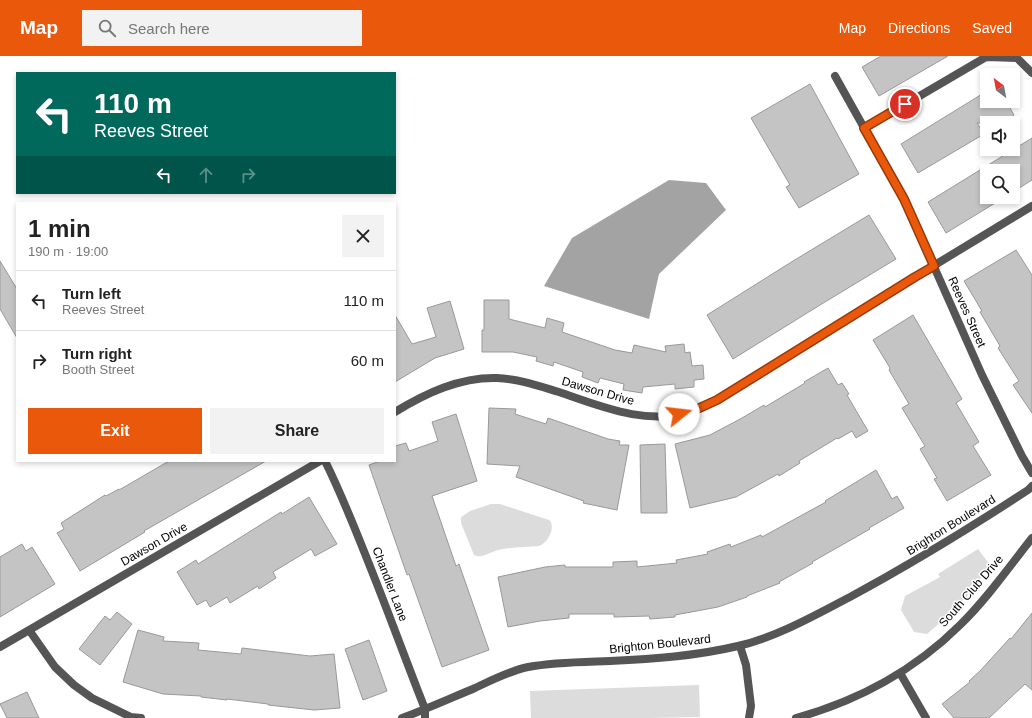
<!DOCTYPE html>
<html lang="en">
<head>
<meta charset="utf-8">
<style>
  :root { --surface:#fff; --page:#f2f2f2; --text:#222; --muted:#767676; --line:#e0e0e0; --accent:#ea580c }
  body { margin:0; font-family:Helvetica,sans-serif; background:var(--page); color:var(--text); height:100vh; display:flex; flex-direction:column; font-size:15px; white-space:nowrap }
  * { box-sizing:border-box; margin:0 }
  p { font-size:13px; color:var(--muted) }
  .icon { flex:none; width:22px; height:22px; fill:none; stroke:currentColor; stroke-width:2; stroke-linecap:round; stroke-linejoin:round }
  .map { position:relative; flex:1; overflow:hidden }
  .sheet { position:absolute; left:16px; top:146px; width:380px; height:260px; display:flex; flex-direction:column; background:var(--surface); border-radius:0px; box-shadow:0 2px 6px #0003 }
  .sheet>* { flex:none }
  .guide { position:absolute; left:16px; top:16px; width:380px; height:122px; border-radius:0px; box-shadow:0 2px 6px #0003; background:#00695c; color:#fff; overflow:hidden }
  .needle { width:26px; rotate:328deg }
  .tools { position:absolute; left:980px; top:12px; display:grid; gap:8px }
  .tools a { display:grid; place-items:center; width:40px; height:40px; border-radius:0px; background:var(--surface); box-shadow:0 2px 6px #0003; font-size:20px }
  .pin { position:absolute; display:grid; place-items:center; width:34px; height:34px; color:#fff; margin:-17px; border:2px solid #fff; border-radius:50%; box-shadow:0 1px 4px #0007 }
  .me { position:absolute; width:44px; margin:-22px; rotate:74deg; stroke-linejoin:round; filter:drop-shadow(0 0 3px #0008) }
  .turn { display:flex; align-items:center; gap:14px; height:84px; padding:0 12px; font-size:18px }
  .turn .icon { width:52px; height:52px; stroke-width:2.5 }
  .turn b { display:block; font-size:28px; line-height:34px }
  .lanes { display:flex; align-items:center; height:38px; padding:0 12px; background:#0003; justify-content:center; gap:20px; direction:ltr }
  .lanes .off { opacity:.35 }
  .round { display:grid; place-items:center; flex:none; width:42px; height:42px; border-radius:0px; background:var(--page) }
  .headline { display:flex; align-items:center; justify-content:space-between; height:68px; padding:0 12px }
  h1 { font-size:24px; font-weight:600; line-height:30px }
  .primary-button { display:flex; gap:8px; margin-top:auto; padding:8px 12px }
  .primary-button a { flex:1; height:46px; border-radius:0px; background:var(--accent); color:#fff; font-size:16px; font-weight:600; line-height:46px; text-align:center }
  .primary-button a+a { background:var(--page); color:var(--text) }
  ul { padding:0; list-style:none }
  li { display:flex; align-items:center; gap:12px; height:60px; padding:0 12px; border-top:1px solid var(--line) }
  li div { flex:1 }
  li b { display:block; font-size:15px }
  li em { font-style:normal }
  header { display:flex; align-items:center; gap:24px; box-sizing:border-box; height:56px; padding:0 20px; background:var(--accent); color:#fff }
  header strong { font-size:19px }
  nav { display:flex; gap:22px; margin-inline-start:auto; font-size:14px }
  .search { width:280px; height:36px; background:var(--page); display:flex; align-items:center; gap:10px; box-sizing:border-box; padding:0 14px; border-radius:0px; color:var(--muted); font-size:15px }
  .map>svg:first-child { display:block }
  .green { fill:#dcdcdc }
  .water { fill:#a3a3a3 }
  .building { fill:#c4c4c4; stroke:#999 }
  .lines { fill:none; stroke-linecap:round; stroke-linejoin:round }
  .street { stroke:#555; stroke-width:8 }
  .route-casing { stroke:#983908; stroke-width:10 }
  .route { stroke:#ea580c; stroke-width:7 }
  .labels { text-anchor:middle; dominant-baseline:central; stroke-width:3; stroke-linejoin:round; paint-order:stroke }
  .street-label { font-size:12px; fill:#000; stroke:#fff }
</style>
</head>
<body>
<header>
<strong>Map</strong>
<div class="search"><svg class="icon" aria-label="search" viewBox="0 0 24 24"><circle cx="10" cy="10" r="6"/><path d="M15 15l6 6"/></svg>Search here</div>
<nav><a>Map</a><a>Directions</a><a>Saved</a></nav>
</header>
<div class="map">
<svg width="1032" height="662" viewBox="0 0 1032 662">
  <rect width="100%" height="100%" fill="#fff"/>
  <path class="green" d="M 491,448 L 500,448 L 549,464 L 551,466 C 554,475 548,486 539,490 C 526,491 509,491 498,494 C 490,496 481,503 474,499 L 461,467 L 461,461 L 470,455 Z
    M 978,493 L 990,509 C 974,536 950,558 927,578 L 914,576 L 901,554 L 905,540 L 940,521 L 938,518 Z
    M 699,629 L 700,661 L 650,662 L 531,662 L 530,635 Z"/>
  <path class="water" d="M 669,124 L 706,127 L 726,154 L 659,218 L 649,263 L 544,230 L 572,182 Z"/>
  <path class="building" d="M 881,0 L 948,0 L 879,40 L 862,11 Z
    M 810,28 L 859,118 L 799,152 L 786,131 L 790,129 L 751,62 Z
    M 987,35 L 987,45 L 1006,45 L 1014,59 L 1001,67 L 977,67 L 984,78 L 918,117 L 901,88 Z
    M 1032,82 L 1032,124 L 1013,136 L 1013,115 L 987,115 L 987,141 L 1005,141 L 946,177 L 928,146 Z
    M 869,159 L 896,203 L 820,249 L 733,303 L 707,259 L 793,205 Z
    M 1016,194 L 1032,219 L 1032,357 L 1013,329 L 1019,325 L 998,292 L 1000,290 L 980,256 L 982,255 L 964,225 Z
    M 0,205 L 17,233 L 17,282 L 0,253 Z
    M 484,244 L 509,244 L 509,263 L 545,272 L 547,262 L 564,267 L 562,276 L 615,294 L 632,297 L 634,289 L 666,296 L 665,290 L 684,288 L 685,297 L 690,296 L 692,310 L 703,309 L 704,323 L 694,324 L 694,331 L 675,333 L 675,328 L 643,331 L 642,337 L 623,334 L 624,328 L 600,322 L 598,327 L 582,321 L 583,316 L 554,306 L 553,310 L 536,305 L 537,301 L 513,296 L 482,296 L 482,274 L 484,274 Z
    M 450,245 L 464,293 L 435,302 L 395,326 L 395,259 L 412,288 L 436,281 L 427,252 Z
    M 913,259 L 962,343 L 956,347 L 979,386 L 973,390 L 991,419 L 947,445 L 934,423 L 937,422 L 920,393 L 925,390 L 902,352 L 909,348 L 889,314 L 890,312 L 873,284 Z
    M 828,312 L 838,329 L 842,327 L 849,338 L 847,339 L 868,375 L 856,382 L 852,375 L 838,383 L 837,382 L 799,405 L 800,407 L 779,420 L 778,418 L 736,441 L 690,452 L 675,388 L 710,379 L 742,362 L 764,349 L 765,351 L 805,327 L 804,326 Z
    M 489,352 L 516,353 L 515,358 L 546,368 L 548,362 L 608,383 L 620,385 L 619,389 L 629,389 L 617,454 L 583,447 L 584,445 L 516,421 L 520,410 L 487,408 Z
    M 456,358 L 477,425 L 432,440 L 456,510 L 459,508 L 489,594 L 442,611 L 409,518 L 407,519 L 369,409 L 380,405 L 395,405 L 395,390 L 406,387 L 409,395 L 438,385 L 432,366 Z
    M 665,388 L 667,457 L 641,457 L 640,389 Z
    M 169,405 L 266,405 L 144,475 L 145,476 L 80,515 L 57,477 L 64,473 L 61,467 L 105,439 L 106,440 L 119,433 L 119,434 Z
    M 876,414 L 892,443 L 897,440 L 904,452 L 869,472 L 870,473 L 812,506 L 813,507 L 779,526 L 780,527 L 747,540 L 747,541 L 718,551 L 675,559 L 675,561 L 650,563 L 649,560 L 614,561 L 614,558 L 569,558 L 569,562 L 540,565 L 508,571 L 498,521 L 545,511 L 565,509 L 565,511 L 613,511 L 613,506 L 637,505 L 637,511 L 677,507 L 676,504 L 708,498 L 707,496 L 730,488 L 731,491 L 761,479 L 762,481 L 826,446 L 825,445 Z
    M 309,441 L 337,488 L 315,500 L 311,493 L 273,516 L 276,522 L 259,533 L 258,530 L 230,547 L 227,541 L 210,551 L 206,544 L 197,549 L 177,516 L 196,504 L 198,508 L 281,456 L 282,458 Z
    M 22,488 L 26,495 L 32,491 L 55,528 L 0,561 L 0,501 Z
    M 117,556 L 132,568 L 100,609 L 79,593 L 105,560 L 110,564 Z
    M 1032,557 L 1032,634 L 1025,628 L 989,662 L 954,662 L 942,648 L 970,626 L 969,625 L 980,615 L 1010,582 L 1011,583 Z
    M 138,574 L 164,581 L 163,585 L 199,587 L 198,594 L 241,598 L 242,592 L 310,600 L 334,598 L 340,652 L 314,654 L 268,649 L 268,648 L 227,643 L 227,644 L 201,641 L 201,640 L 163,638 L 123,626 Z
    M 369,584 L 387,635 L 363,644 L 345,593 Z
    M 27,636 L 39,662 L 7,662 L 0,648 Z"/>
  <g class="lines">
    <path class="street" d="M 835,20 L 904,143 L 982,319 L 1022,400 L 1032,417
      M 865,72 L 986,1 L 1017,2 L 1032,17
      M 395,356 C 426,337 460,321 497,322 C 519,323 539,330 559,336 C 602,351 650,371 695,354 C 709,349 722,341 735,333 L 915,221 L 1032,150
      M 325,405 C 344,443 359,483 375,523 C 392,566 408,610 425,653 L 425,662
      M 29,574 L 55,611 L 74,629 L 92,642 L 131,661 L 141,662
      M 740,590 L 746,609 L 751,650 L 749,662
      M 0,591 L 320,405
      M 900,617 L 926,662
      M 402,662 C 427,653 451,642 475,632 C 492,624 509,615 528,611 C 555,606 583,606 610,605 C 653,603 696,600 738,590 C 777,581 815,559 850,541 C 911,508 970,472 1028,434 L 1032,430
      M 796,662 C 857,645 915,614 960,569 C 987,543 1009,511 1032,482"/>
  </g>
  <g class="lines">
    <defs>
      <path id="route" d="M 679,358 L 695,354 L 717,344 L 915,221 L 934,210 L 904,143 L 864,72 L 905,48"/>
    </defs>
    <use href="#route" class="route-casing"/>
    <use href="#route" class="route"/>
  </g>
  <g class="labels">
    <g class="street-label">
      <text transform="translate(967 256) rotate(66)">Reeves Street</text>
      <text transform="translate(598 335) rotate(16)">Dawson Drive</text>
      <text transform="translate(951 469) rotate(-32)">Brighton Boulevard</text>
      <text transform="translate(154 488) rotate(-30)">Dawson Drive</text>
      <text transform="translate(390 528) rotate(69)">Chandler Lane</text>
      <text transform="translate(971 535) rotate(-49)">South Club Drive</text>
      <text transform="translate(660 588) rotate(-6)">Brighton Boulevard</text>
    </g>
  </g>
</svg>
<div class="tools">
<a><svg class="needle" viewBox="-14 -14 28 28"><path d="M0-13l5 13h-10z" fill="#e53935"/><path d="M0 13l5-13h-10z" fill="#767676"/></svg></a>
<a><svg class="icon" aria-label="sound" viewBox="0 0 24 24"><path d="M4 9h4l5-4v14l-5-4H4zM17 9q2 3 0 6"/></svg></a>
<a><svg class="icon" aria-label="search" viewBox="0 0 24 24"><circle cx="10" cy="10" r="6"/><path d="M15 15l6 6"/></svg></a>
</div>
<div class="pin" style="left:905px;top:48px;background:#d93025"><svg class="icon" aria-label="arrive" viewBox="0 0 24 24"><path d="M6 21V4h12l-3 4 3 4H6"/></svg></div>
<svg class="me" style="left:679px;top:358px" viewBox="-20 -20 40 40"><circle r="19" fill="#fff"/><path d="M0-13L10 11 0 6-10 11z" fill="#ea580c"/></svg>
<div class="guide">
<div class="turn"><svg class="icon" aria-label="left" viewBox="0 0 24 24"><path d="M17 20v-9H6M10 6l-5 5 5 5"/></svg><div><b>110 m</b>Reeves Street</div></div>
<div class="lanes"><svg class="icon" aria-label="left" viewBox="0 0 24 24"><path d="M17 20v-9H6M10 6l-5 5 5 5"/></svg><svg class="icon off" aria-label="ahead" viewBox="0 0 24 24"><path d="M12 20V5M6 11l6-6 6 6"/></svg><svg class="icon off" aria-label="right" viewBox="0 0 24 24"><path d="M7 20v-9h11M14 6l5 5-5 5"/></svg></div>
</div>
<section class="sheet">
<div class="headline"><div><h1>1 min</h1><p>190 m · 19:00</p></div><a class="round"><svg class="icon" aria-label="close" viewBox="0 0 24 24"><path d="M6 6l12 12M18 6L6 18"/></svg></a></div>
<ul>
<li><svg class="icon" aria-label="left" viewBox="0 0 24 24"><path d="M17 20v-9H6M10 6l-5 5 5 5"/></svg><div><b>Turn left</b><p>Reeves Street</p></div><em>110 m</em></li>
<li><svg class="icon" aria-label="right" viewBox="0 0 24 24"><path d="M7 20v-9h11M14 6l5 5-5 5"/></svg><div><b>Turn right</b><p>Booth Street</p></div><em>60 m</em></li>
</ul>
<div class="primary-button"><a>Exit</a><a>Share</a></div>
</section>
</div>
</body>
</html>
